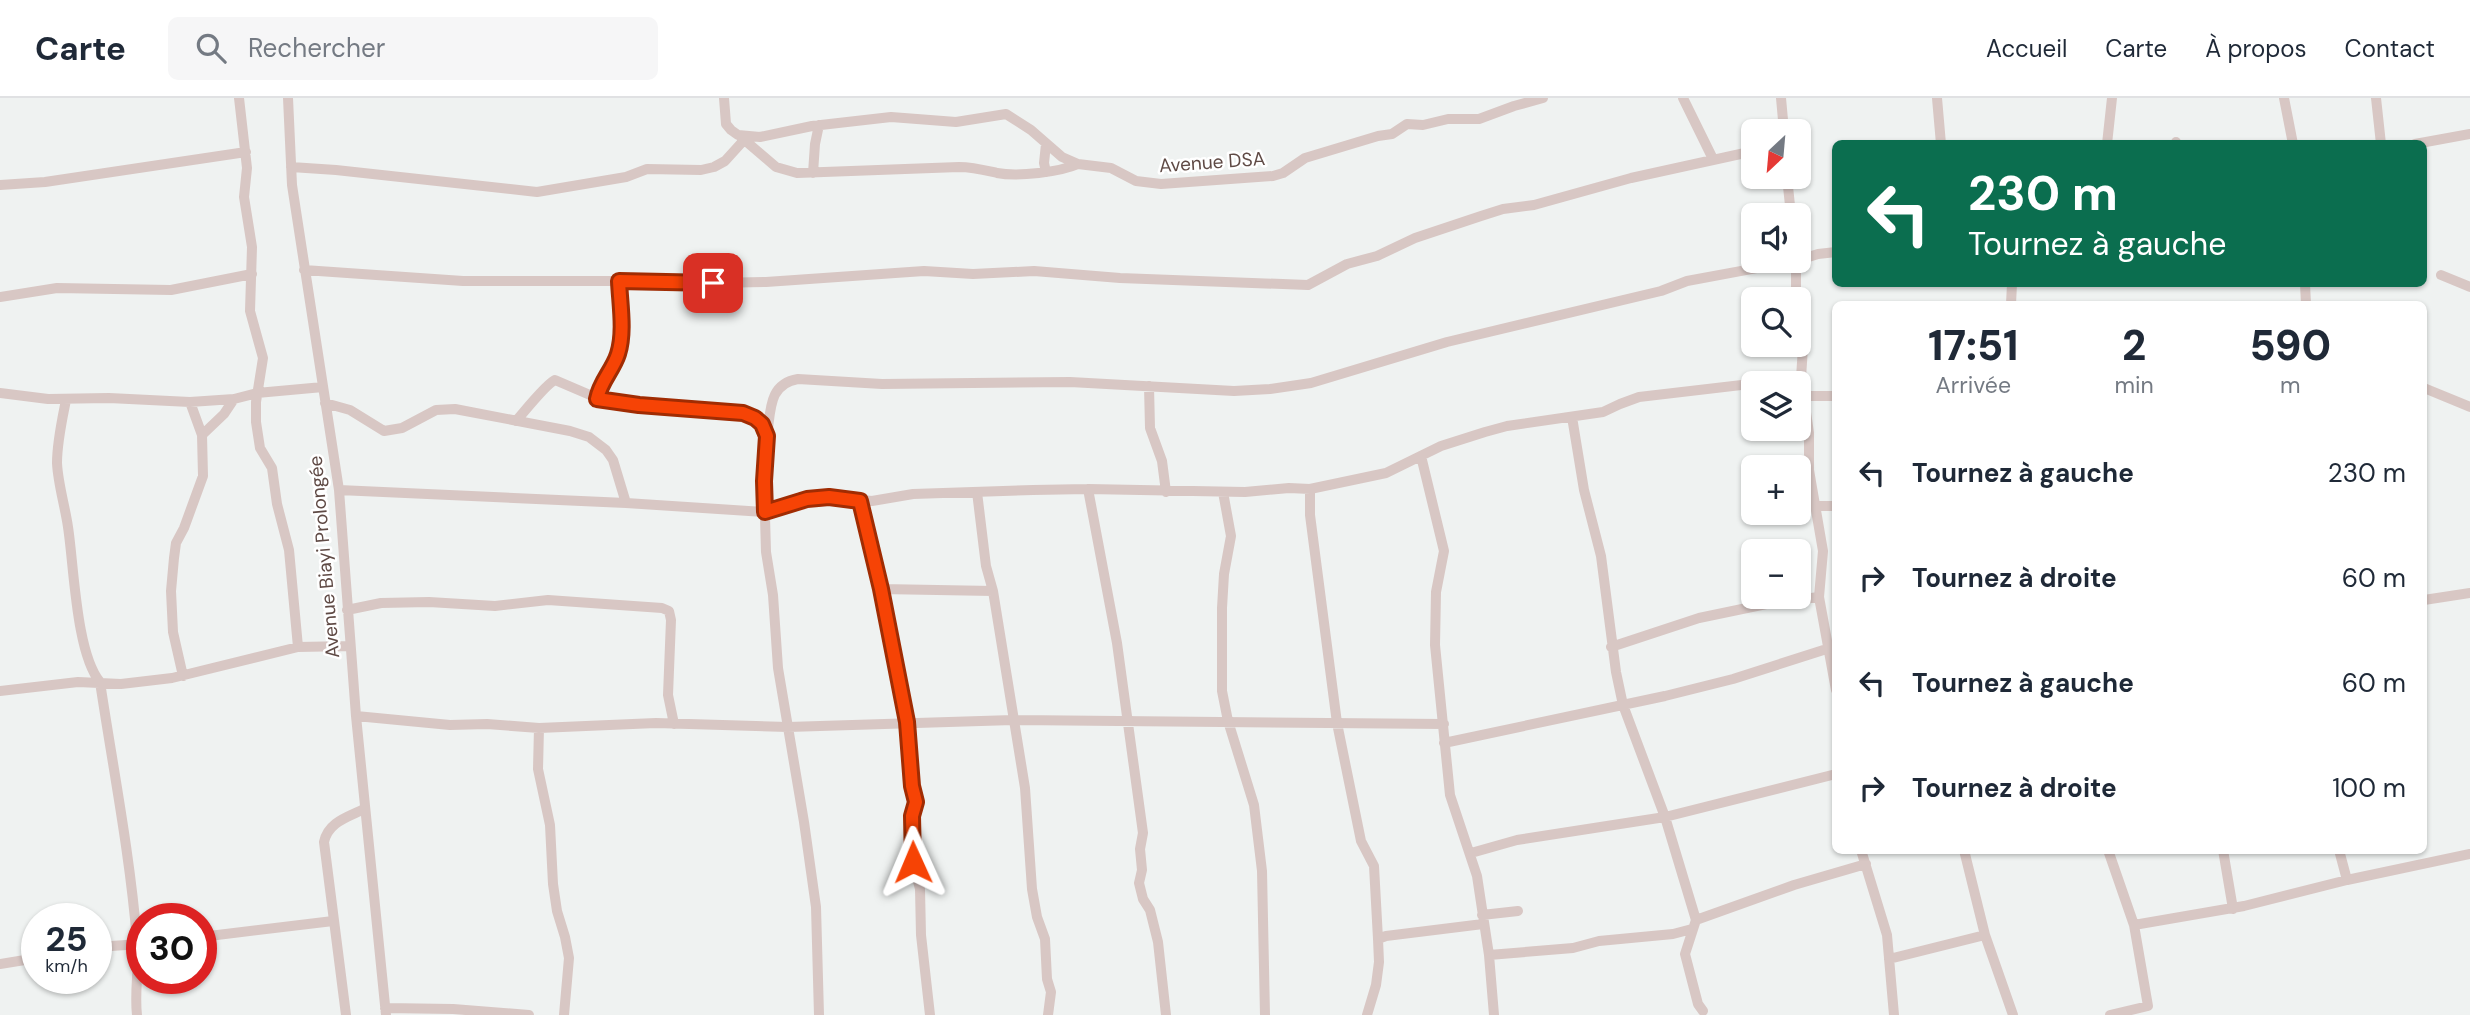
<!DOCTYPE html>
<html lang="fr">
<head>
<meta charset="utf-8">
<style>
  :root { --surface:#fff; --page:#f6f6f7; --text:#1f2937; --muted:#747a83; --line:#e0e1e3 }
  body { margin:0; font-family:"DM Sans",sans-serif; background:var(--page); color:var(--text); height:100vh; display:flex; flex-direction:column; font-size:26px; white-space:nowrap }
  * { box-sizing:border-box; margin:0 }
  p { font-size:23px; color:var(--muted) }
  .icon { flex:none; width:38px; height:38px; fill:none; stroke:currentColor; stroke-width:2; stroke-linecap:round; stroke-linejoin:round }
  .map { position:relative; flex:1; overflow:hidden }
  .sheet { position:absolute; left:1832px; top:203px; width:595px; height:553px; display:flex; flex-direction:column; background:var(--surface); border-radius:10px; box-shadow:0 2px 5px #0004 }
  .sheet>* { flex:none }
  .top-card { position:absolute; left:1832px; top:42px; width:595px; height:147px; border-radius:10px; box-shadow:0 2px 5px #0004; background:#0b6e4f; color:#fff; overflow:hidden }
  .needle { width:46px; rotate:206deg }
  .buttons { position:absolute; left:1741px; top:21px; display:grid; gap:14px }
  .buttons a { display:grid; place-items:center; width:70px; height:70px; border-radius:10px; background:var(--surface); box-shadow:0 2px 5px #0004; font-size:35px }
  .speed { position:absolute; left:21px; top:805px; display:flex; gap:14px; font-size:35px; font-weight:700; text-align:center }
  .speed>* { display:grid; place-content:center; width:91px; height:91px; border-radius:50%; background:var(--surface); box-shadow:0 2px 5px #0004; line-height:1 }
  .speed small { font-size:18px; font-weight:400 }
  .speed .limit { border:10px solid #d22; background:#fff; color:#111 }
  .pin { position:absolute; display:grid; place-items:center; width:60px; height:60px; color:#fff; margin:-30px; border-radius:14px; box-shadow:0 4px 10px #0006 }
  .me { position:absolute; width:77px; margin:-38px; rotate:359deg; stroke-linejoin:round; filter:drop-shadow(0 0 5px #0008) }
  .turn { display:flex; align-items:center; gap:24px; height:147px; padding:0 21px; font-size:32px }
  .turn .icon { width:91px; height:91px; stroke-width:2.5 }
  .turn b { display:block; font-size:49px; line-height:60px }
  .eta { display:flex; justify-content:space-evenly; align-items:center; height:119px; text-align:center }
  .eta b { font-size:42px; font-weight:800; line-height:49px }
  ul { padding:0; list-style:none }
  li { display:flex; align-items:center; gap:21px; height:105px; padding:0 21px }
  li div { flex:1 }
  li b { display:block; font-size:26px }
  li em { font-style:normal }
  header { display:flex; align-items:center; gap:42px; box-sizing:border-box; height:98px; padding:0 35px; background:var(--surface); border-bottom:2px solid var(--line) }
  header strong { font-size:33px }
  nav { display:flex; gap:38px; margin-inline-start:auto; font-size:24px }
  .search { width:490px; height:63px; background:var(--page); display:flex; align-items:center; gap:18px; box-sizing:border-box; padding:0 24px; border-radius:10px; color:var(--muted); font-size:26px }
  .map>svg:first-child { display:block }
  .lines { fill:none; stroke-linecap:round; stroke-linejoin:round }
  .street { stroke:#d8c7c4; stroke-width:10 }
  .route-casing { stroke:#a02c03; stroke-width:18 }
  .route { stroke:#f64305; stroke-width:12 }
  .labels { text-anchor:middle; dominant-baseline:central; stroke-width:5; stroke-linejoin:round; paint-order:stroke }
  .street-label { font-size:19px; fill:#5f4a45; stroke:#fff }
</style>
</head>
<body>
<header>
<strong>Carte</strong>
<div class="search"><svg class="icon" aria-label="search" viewBox="0 0 24 24"><circle cx="10" cy="10" r="6"/><path d="M15 15l6 6"/></svg>Rechercher</div>
<nav><a>Accueil</a><a>Carte</a><a>À propos</a><a>Contact</a></nav>
</header>
<div class="map">
<svg width="2470" height="917" viewBox="0 0 2470 917">
  <rect width="100%" height="100%" fill="#eff2f1"/>
  <g class="lines">
    <path class="street" d="M 239,0 L 247,70 L 244,99 L 252,149 L 250,213 L 263,260 L 256,304 L 256,324 L 260,350 L 272,370 L 277,406 L 289,452 L 298,549
      M 288,0 L 292,87 L 339,392 L 356,618 L 386,917
      M 724,0 L 726,26 L 731,32 L 738,37 L 760,39 L 812,28 L 891,19 L 956,24 L 1006,16 L 1031,32 L 1062,59 L 1078,66 L 1111,70 L 1136,83 L 1161,86 L 1273,78 L 1283,75 L 1305,60 L 1378,38 L 1392,36 L 1407,26 L 1423,27 L 1448,21 L 1479,21 L 1514,8 L 1543,0
      M 1683,0 L 1713,61
      M 1781,0 L 1784,33
      M 1937,0 L 1941,46
      M 2284,0 L 2293,46
      M 2376,0 L 2381,46
      M 741,39 L 776,69 L 797,75 L 959,69 C 973,69 984,72 997,75 C 1018,79 1060,74 1078,66
      M 2176,44 L 2176,46
      M 1046,46 L 1044,65 L 1046,74
      M 2107,46 L 2112,0
      M 2415,46 L 2470,36
      M 291,69 L 336,72 L 537,94 L 626,79 L 647,71 L 701,72 L 714,69 L 725,63 L 744,42
      M 813,75 L 815,46 L 819,27
      M 1787,79 L 1791,117
      M 0,87 L 45,84 L 246,54
      M 1799,162 L 1818,156 L 1836,154
      M 1796,163 L 1796,194 L 1798,201
      M 304,172 L 463,183 L 657,183 L 713,185 L 766,184 L 924,173 L 973,176 L 1034,173 L 1120,180 L 1308,187 L 1347,166 L 1377,158 L 1415,140 L 1481,118 L 1503,111 L 1534,107 L 1631,80 L 1754,53
      M 2441,177 L 2470,189
      M 2305,186 L 2306,206
      M 0,199 L 57,190 L 171,192 L 252,176
      M 2011,206 L 2012,186
      M 1799,208 L 1803,249 L 1801,280 L 1809,335 L 1809,372 L 1823,453 L 1819,499
      M 1149,288 L 1150,330 L 1162,363 L 1166,394
      M 2424,290 L 2470,309
      M 0,295 L 48,301 L 109,300 L 190,304 L 234,301 L 257,295 L 323,289
      M 1804,298 L 1836,298
      M 597,301 C 601,284 614,272 618,256 C 625,234 620,206 619,183
      M 66,302 C 62,322 57,344 57,365 C 58,386 65,408 68,429 C 74,468 76,555 100,584 C 113,670 130,756 137,843 C 140,867 134,892 137,917
      M 325,305 L 350,312 L 384,333 L 402,330 L 436,312 L 455,311 L 570,333 L 589,339 L 606,352 L 613,362 L 626,405 L 765,414 L 808,401 L 829,399 L 872,403 L 913,396 L 1033,392 L 1088,391 L 1245,394 L 1289,390 L 1310,391 L 1386,375 L 1441,348 L 1485,334 L 1507,328 L 1603,314 L 1620,306 L 1639,299 L 1801,280
      M 1572,319 L 1584,392 L 1601,458 L 1616,574 L 1623,607 L 1665,719 L 1696,822 L 1685,856 L 1698,906 L 1703,913
      M 516,323 C 524,314 547,285 555,282 L 604,303 L 743,315 L 755,320 L 762,326 L 767,338 L 764,383 L 766,454 L 773,497 L 778,570 L 804,724 L 816,809 L 819,917
      M 202,337 L 224,316 L 234,301
      M 767,338 C 771,313 768,286 798,281 L 882,286 L 1070,284 L 1234,293 L 1270,291 L 1311,285 L 1447,244 L 1661,193 L 1687,183 L 1795,163
      M 1421,358 L 1444,453 L 1436,494 L 1435,547 L 1450,697 L 1477,778 L 1489,857 L 1494,917
      M 1088,391 L 1117,545 L 1143,735 L 1140,751 L 1142,772 L 1139,785 L 1143,801 L 1150,812 L 1158,844 L 1166,917
      M 1310,391 L 1310,417 L 1337,625 L 1361,743 L 1374,768 L 1378,841
      M 339,392 L 626,405
      M 977,394 L 986,468 L 993,493 L 1025,690 L 1032,791 L 1037,819 L 1045,841 L 1047,881 L 1051,894 L 1048,917
      M 1223,394 L 1231,438 L 1224,476 L 1222,510 L 1222,593 L 1228,623 L 1254,707 L 1262,773 L 1265,917
      M 860,403 L 881,491 L 907,624 L 912,688 L 916,704 L 912,718 L 913,764 L 920,791 L 921,837 L 930,917
      M 1815,408 L 1836,408
      M 881,491 L 993,493
      M 2424,502 L 2470,495
      M 347,512 L 381,505 L 429,504 L 495,508 L 548,502 L 662,510 L 669,513 L 671,522 L 668,597 L 674,626
      M 1611,549 L 1699,520 L 1771,505 L 1819,499 L 1836,592
      M 183,578 L 173,534 L 171,493 L 174,460 L 176,445 L 184,430 L 203,378 L 202,337 L 190,304
      M 0,593 L 78,584 L 121,586 L 172,580 L 298,549 L 350,548
      M 356,618 L 450,627 L 487,626 L 539,630 L 656,625 L 788,629 L 1013,622 L 1444,626
      M 539,630 L 538,671 L 550,727 L 553,786 L 557,813 L 565,839 L 569,860 L 564,917
      M 1444,645 L 1665,598 L 1733,581 L 1836,548
      M 1861,752 L 1887,837 L 1894,917
      M 2108,752 L 2134,827 L 2148,908 L 2110,917
      M 2223,752 L 2233,811
      M 2339,752 L 2347,782
      M 1471,755 L 1517,742 L 1665,719 L 1836,676
      M 1482,817 L 1518,813
      M 1696,822 L 1794,787 L 1866,766
      M 2134,827 L 2244,808 L 2347,782 L 2470,756
      M 1985,837 L 2013,917
      M 201,839 L 333,823
      M 96,849 L 141,846
      M 1489,857 L 1573,850 L 1599,843 L 1673,836 L 1692,831
      M 1889,861 L 1985,837 L 1964,752
      M 0,866 L 37,860
      M 385,910 L 453,911 L 529,917
      M 346,917 L 324,744 C 328,724 348,719 364,711
      M 1367,917 L 1376,887 L 1379,864 L 1378,841 L 1386,838 L 1483,826"/>
  </g>
  <g class="lines">
    <defs>
      <path id="route" d="M 713,185 L 619,183 C 620,206 625,234 618,256 C 613,272 600,284 597,301 L 639,307 L 743,315 L 755,320 L 762,326 L 767,338 L 764,383 L 765,414 L 807,401 L 829,399 L 860,403 L 881,491 L 907,624 L 912,688 L 916,704 L 912,718 L 913,764"/>
    </defs>
    <use href="#route" class="route-casing"/>
    <use href="#route" class="route"/>
  </g>
  <g class="labels">
    <g class="street-label">
      <text transform="translate(1212 64) rotate(-4)">Avenue DSA</text>
      <text transform="translate(324 459) rotate(-95)">Avenue Biayi Prolongée</text>
    </g>
  </g>
</svg>
<div class="buttons">
<a><svg class="needle" viewBox="-14 -14 28 28"><path d="M0-13l5 13h-10z" fill="#e53935"/><path d="M0 13l5-13h-10z" fill="#747a83"/></svg></a>
<a><svg class="icon" aria-label="sound" viewBox="0 0 24 24"><path d="M4 9h4l5-4v14l-5-4H4zM17 9q2 3 0 6"/></svg></a>
<a><svg class="icon" aria-label="search" viewBox="0 0 24 24"><circle cx="10" cy="10" r="6"/><path d="M15 15l6 6"/></svg></a>
<a><svg class="icon" aria-label="layers" viewBox="0 0 24 24"><path d="M12 4l9 5-9 5-9-5zM3 14l9 5 9-5"/></svg></a>
<a>+</a>
<a>−</a>
</div>
<div class="speed"><div>25<small>km/h</small></div><div class="limit">30</div></div>
<div class="pin" style="left:713px;top:185px;background:#d93025"><svg class="icon" aria-label="arrive" viewBox="0 0 24 24"><path d="M6 21V4h12l-3 4 3 4H6"/></svg></div>
<svg class="me" style="left:913px;top:764px" viewBox="-20 -20 40 40"><path d="M0-17L14 15 0 8-14 15z" fill="#f64305" stroke="#fff" stroke-width="4"/></svg>
<div class="top-card">
<div class="turn"><svg class="icon" aria-label="left" viewBox="0 0 24 24"><path d="M17 20v-9H6M10 6l-5 5 5 5"/></svg><div><b>230 m</b>Tournez à gauche</div></div>
</div>
<section class="sheet">
<div class="eta">
<div><b>17:51</b><p>Arrivée</p></div>
<div><b>2</b><p>min</p></div>
<div><b>590</b><p>m</p></div>
</div>
<ul>
<li><svg class="icon" aria-label="left" viewBox="0 0 24 24"><path d="M17 20v-9H6M10 6l-5 5 5 5"/></svg><div><b>Tournez à gauche</b></div><em>230 m</em></li>
<li><svg class="icon" aria-label="right" viewBox="0 0 24 24"><path d="M7 20v-9h11M14 6l5 5-5 5"/></svg><div><b>Tournez à droite</b></div><em>60 m</em></li>
<li><svg class="icon" aria-label="left" viewBox="0 0 24 24"><path d="M17 20v-9H6M10 6l-5 5 5 5"/></svg><div><b>Tournez à gauche</b></div><em>60 m</em></li>
<li><svg class="icon" aria-label="right" viewBox="0 0 24 24"><path d="M7 20v-9h11M14 6l5 5-5 5"/></svg><div><b>Tournez à droite</b></div><em>100 m</em></li>
</ul>
</section>
</div>
</body>
</html>
